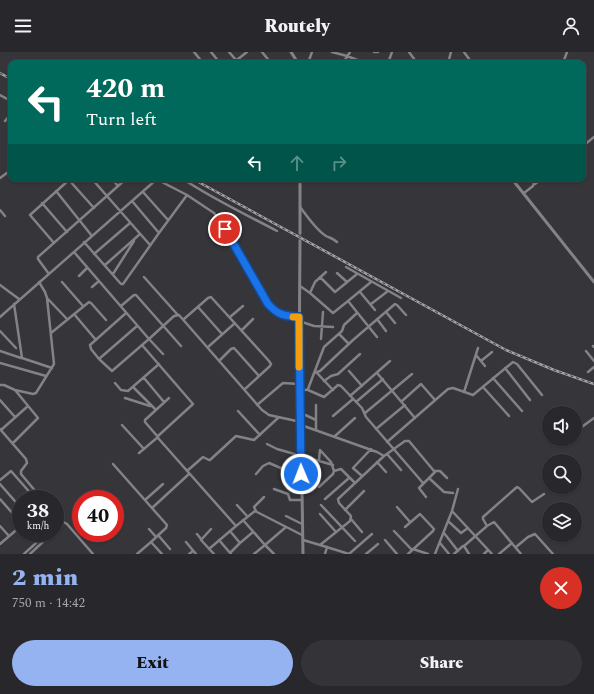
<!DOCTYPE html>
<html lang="en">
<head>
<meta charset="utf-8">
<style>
  :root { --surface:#28282c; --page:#343438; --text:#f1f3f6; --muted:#a5a6a9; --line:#444448; --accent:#95b2f1 }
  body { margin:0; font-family:Spectral,serif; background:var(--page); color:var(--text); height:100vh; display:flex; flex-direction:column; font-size:15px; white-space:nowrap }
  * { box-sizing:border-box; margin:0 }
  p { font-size:13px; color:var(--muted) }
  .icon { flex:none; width:22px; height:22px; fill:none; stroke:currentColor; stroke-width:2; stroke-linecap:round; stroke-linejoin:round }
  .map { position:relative; height:502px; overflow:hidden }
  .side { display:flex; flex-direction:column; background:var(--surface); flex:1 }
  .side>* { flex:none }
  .banner { position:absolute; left:8px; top:8px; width:578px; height:122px; border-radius:8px; box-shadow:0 1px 3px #0004,0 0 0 1px var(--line); background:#00695c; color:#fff; overflow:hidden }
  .buttons { position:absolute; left:542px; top:354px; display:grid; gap:8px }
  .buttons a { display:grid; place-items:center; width:40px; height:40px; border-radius:50%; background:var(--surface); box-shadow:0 1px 3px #0004,0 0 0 1px var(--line); font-size:20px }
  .speed { position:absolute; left:12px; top:438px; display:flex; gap:8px; font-size:20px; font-weight:700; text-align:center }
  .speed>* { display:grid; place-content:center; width:52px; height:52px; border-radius:50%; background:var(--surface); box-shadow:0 1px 3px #0004,0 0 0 1px var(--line); line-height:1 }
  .speed small { font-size:10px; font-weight:400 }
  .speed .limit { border:6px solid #d22; background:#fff; color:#111 }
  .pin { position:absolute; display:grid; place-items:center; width:34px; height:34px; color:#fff; margin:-17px; border:2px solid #fff; border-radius:50%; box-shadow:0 1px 4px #0007 }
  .me { position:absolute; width:44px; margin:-22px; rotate:359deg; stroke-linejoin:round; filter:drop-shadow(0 0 3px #0008) }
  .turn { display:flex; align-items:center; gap:14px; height:84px; padding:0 12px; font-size:18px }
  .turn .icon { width:52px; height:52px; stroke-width:2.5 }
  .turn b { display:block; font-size:28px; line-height:34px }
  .lanes { display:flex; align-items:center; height:38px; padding:0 12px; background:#0003; justify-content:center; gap:20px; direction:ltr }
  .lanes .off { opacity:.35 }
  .round { display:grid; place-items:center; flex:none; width:42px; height:42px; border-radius:21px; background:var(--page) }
  .summary { display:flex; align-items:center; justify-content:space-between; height:68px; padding:0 12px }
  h1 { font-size:24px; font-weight:800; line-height:30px; color:var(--accent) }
  .action { display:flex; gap:8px; margin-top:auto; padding:8px 12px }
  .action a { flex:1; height:46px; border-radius:24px; background:var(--accent); color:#111; font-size:16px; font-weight:800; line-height:46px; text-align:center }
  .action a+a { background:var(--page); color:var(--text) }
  header { display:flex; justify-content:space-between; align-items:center; height:52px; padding:0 12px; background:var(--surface); font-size:18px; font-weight:800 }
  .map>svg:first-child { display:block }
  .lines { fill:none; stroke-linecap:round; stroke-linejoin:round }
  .tertiary-tunnel { stroke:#504f54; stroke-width:3; stroke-dasharray:3 1.5; stroke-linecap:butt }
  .minor { stroke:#838285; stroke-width:2.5 }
  .tertiary { stroke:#838285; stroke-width:3 }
  .rail-casing { stroke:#a4a3a8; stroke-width:2.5 }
  .rail { stroke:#36353a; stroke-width:1; stroke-dasharray:3; stroke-linecap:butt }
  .route-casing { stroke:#114b97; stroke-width:10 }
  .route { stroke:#1a73e8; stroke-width:7 }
  .slow { stroke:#f59e0b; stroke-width:7 }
</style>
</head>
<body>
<header><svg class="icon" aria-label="menu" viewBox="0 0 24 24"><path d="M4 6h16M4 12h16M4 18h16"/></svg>Routely<svg class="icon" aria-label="person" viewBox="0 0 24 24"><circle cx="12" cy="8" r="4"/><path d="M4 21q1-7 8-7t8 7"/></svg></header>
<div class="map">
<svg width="594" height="502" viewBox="0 0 594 502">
  <rect width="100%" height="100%" fill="#36353a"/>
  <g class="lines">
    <path class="tertiary-tunnel" d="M 300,181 L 300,189"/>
    <path class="minor" d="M 194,0 L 203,11
      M 211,0 L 220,11
      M 229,0 L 236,8
      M 262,0 L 271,11
      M 332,0 L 347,4 L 365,11
      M 374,0 L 378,0
      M 409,0 L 417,11
      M 464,0 L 472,11
      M 233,11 L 247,0
      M 308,11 L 312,0
      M 343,11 L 350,0
      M 388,11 L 392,0
      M 448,11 L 451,0
      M 563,11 L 567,0
      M 0,43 L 11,49
      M 5,69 L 11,62
      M 583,94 L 594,85
      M 0,126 L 11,118
      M 92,127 L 150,193
      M 112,127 L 118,134
      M 156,127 L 187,143 L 214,161 L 230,184 L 259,238 L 268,252 L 275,259 L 281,263 L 299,265
      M 183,127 C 213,147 245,162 277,179
      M 69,128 L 94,156
      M 535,132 L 542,127
      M 56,139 L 92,184
      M 143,140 L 168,168
      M 524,141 L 533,134 L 535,127
      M 132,149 L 159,181
      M 42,151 L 67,180
      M 300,155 C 307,164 316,178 326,184 C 330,186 333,186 337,190
      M 0,158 L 5,164
      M 84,190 L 121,232 L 123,232 L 159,181 L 187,143
      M 54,191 L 30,163 L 70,127
      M 74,200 L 149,287 L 174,264 L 179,263 L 262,358 L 269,363 L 301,370
      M 94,202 L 130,171
      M 105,213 L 140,182
      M 346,215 L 401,246
      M 337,221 L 347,230
      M 49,222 L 38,207 L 38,205 L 126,127
      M 113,222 L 134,189
      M 79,224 L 87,216
      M 144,225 L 177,262
      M 320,225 L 335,240 L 357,222
      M 62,230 L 83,254
      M 0,233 L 19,247
      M 300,234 L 310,241 L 315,230 L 326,220
      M 92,235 L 99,229
      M 360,240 L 375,258
      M 310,241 L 333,261 L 348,249 L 371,230
      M 47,246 L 67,267
      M 348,249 L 377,285
      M 14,252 L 22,306 L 52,316
      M 371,252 L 388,239
      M 121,254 L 134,243 L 136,243 L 181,294
      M 198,255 L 222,282
      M 386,260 L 395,271
      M 74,262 L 96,288
      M 0,265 L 157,127
      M 230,265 L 243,254
      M 184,267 L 208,246 L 211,245 L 269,309 L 271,312 L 270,314 L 245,337
      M 377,267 L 386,279
      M 299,269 L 314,274 L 333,275
      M 137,274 L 99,307 L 112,319 L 149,287 L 163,302
      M 242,278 L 253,267
      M 0,279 L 16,296
      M 51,281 L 89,250 L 91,251 L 106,268
      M 339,282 L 349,292
      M 321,287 L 323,260
      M 142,293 L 193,352 L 158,384 L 158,386 L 236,474 L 255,459 L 302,483
      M 593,294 L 594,295
      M 208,295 L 235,271
      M 0,299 L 21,306
      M 586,299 L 594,309
      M 476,303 L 485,314
      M 99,307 L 91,297 L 90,293 L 126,261
      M 220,308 L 231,297 L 234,296 L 259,324
      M 481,309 L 492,300
      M 0,311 L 46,324
      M 505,316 L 530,348
      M 349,319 L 362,334
      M 588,320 L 594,315
      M 314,321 L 320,319 L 353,288 L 395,252 L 397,253 L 406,263
      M 317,321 L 333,338
      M 377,321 L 415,366
      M 144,326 L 164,350
      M 493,326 L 522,359
      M 324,329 L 331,324 L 338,322 L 360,302
      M 115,331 L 121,338 L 128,339 L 159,312
      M 0,333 L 4,333 L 15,338 L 38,366 L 13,391
      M 133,335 L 156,358
      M 483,335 L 509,364
      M 299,337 L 306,338 L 308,337 L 324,295 L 342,279 L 344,273 L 357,261
      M 15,338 L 33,342 L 36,341 L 54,312 L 47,246 L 45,240 L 39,230
      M 308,338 L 324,345 L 338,333 L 341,334 L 362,356 L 366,365 L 423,431
      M 464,340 L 478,296
      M 350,344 L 390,309
      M 125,346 L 150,354
      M 0,348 L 15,365
      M 402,349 L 421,332 L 435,348
      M 356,350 L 383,327
      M 257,353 L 283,331 L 299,332
      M 238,359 L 260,383
      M 301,361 L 316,368
      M 365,361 L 412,322
      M 333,364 L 353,347
      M 122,373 L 144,397
      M 301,373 L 377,400 L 384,404
      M 0,377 L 26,407 L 27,411 L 21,419 L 21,422 L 42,447
      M 376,377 L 405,353
      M 1,378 L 28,354
      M 316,378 L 316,353
      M 575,380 L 594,366
      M 335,384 L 355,366
      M 387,390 L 448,337 L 453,336 L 473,343 L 513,310 L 517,312 L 542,343
      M 267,392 L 277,397 L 333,413
      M 139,401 L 158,385 L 145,370 L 145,368 L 169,346
      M 387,402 L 401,418
      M 319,408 L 320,398 L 331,410 L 334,419 L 333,422 L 319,435
      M 377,410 L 386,420
      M 113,412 L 167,473 L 166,476 L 151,490
      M 187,419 L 203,405 L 209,408 L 210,408 L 236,384 L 254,388 L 278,366
      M 334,419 L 341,417 L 355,431
      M 256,422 L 263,414 L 269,411 L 290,420 L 301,420
      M 362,424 L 353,416 L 371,397
      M 429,426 L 444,440 L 453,441
      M 0,428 L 11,419 L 33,444
      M 0,432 L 21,456
      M 274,437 L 288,442 L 290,448 L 302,448
      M 426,445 L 419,436 L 435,420
      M 0,447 L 21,471
      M 325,447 L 349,426
      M 145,448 L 163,432
      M 237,453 L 247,464
      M 321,453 L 355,489
      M 397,455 L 410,470
      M 152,456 L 189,422
      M 345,458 L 364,439
      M 256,459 L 254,455 L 264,445
      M 452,459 L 492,502
      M 55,461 L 60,468 L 55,474
      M 320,462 L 336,480
      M 286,464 L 302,472
      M 351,467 L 362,480
      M 60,468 L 67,472 L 93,502
      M 243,468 L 265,493 L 254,502
      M 448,469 L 461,481 L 468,476
      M 0,474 L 9,484
      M 487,474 L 494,470 L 521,502
      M 405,475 L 420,462 L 434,477 L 433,479 L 408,502
      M 149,477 L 156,485
      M 211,477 L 201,488 L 214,502
      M 230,479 L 240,491 L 253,480
      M 394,479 L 412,498
      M 444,481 L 458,499
      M 197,482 L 201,487
      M 158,483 L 170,497
      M 219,488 L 231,502
      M 303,488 L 320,493 L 350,469 L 351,464 L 339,451 L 338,447 L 384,404 L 405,389 L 409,389 L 434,419 L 440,419 L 447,426
      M 385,488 L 397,502
      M 186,490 L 196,502
      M 440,491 L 449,502
      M 0,492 L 21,474
      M 320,493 L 349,502
      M 516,495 L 528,485 L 535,482 L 553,502
      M 209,497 L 236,474
      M 413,497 L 428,502
      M 230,501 L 240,491
      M 24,502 L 47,481
      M 30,502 L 46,487 L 49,481
      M 137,502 L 151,490 L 162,502
      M 189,502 L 193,499
      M 274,502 L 265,493 L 286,475
      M 325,502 L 327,495
      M 349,502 L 372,482
      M 366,502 L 378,492
      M 435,502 L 452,459 L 458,437
      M 454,502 L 463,494
      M 469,502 L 464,494 L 487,474 L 483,467 L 483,465 L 517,435 L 519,436 L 532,450 L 544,442
      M 484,502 L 488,498
      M 499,502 L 512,491"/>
    <path class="tertiary" d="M 291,0 L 298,11
      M 512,127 L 594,230
      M 300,181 L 300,127
      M 300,189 L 299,332 L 301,373 L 303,502"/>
    <defs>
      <path id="rail" d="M 0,21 L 11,27
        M 193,127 L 506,298 L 554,318 L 594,332"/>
    </defs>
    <use href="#rail" class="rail-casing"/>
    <use href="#rail" class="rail"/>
  </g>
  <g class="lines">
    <defs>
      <path id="route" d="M 225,177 L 268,252 C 278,263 284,264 299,265 L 301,422"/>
    </defs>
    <use href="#route" class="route-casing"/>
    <use href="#route" class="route"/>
    <path class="slow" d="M 293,265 L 299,265 L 299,315"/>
  </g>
</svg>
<div class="buttons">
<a><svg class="icon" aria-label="sound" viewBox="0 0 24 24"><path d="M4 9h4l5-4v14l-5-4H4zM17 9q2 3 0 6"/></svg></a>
<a><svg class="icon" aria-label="search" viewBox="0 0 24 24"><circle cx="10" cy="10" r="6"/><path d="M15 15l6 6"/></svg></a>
<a><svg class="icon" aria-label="layers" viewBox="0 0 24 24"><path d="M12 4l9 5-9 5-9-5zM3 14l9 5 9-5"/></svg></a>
</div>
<div class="speed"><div>38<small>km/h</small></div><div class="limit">40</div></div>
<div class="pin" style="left:225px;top:177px;background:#d93025"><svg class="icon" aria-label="arrive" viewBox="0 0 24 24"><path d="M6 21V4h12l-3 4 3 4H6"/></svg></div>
<svg class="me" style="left:301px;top:422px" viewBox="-20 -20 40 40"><circle r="17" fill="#1a73e8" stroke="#fff" stroke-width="3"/><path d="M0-11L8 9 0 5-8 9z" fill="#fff"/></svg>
<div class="banner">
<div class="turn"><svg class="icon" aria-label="left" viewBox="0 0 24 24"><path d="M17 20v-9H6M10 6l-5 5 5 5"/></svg><div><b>420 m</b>Turn left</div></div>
<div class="lanes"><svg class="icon" aria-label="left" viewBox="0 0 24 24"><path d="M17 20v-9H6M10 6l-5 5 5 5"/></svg><svg class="icon off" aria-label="ahead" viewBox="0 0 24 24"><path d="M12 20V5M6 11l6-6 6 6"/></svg><svg class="icon off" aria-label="right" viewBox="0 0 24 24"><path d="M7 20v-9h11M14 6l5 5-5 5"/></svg></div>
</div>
</div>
<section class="side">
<div class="summary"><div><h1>2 min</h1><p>750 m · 14:42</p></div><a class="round" style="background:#d93025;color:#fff"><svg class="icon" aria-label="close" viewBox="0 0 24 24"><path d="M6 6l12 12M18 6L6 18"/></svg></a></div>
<div class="action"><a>Exit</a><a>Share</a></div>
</section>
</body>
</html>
